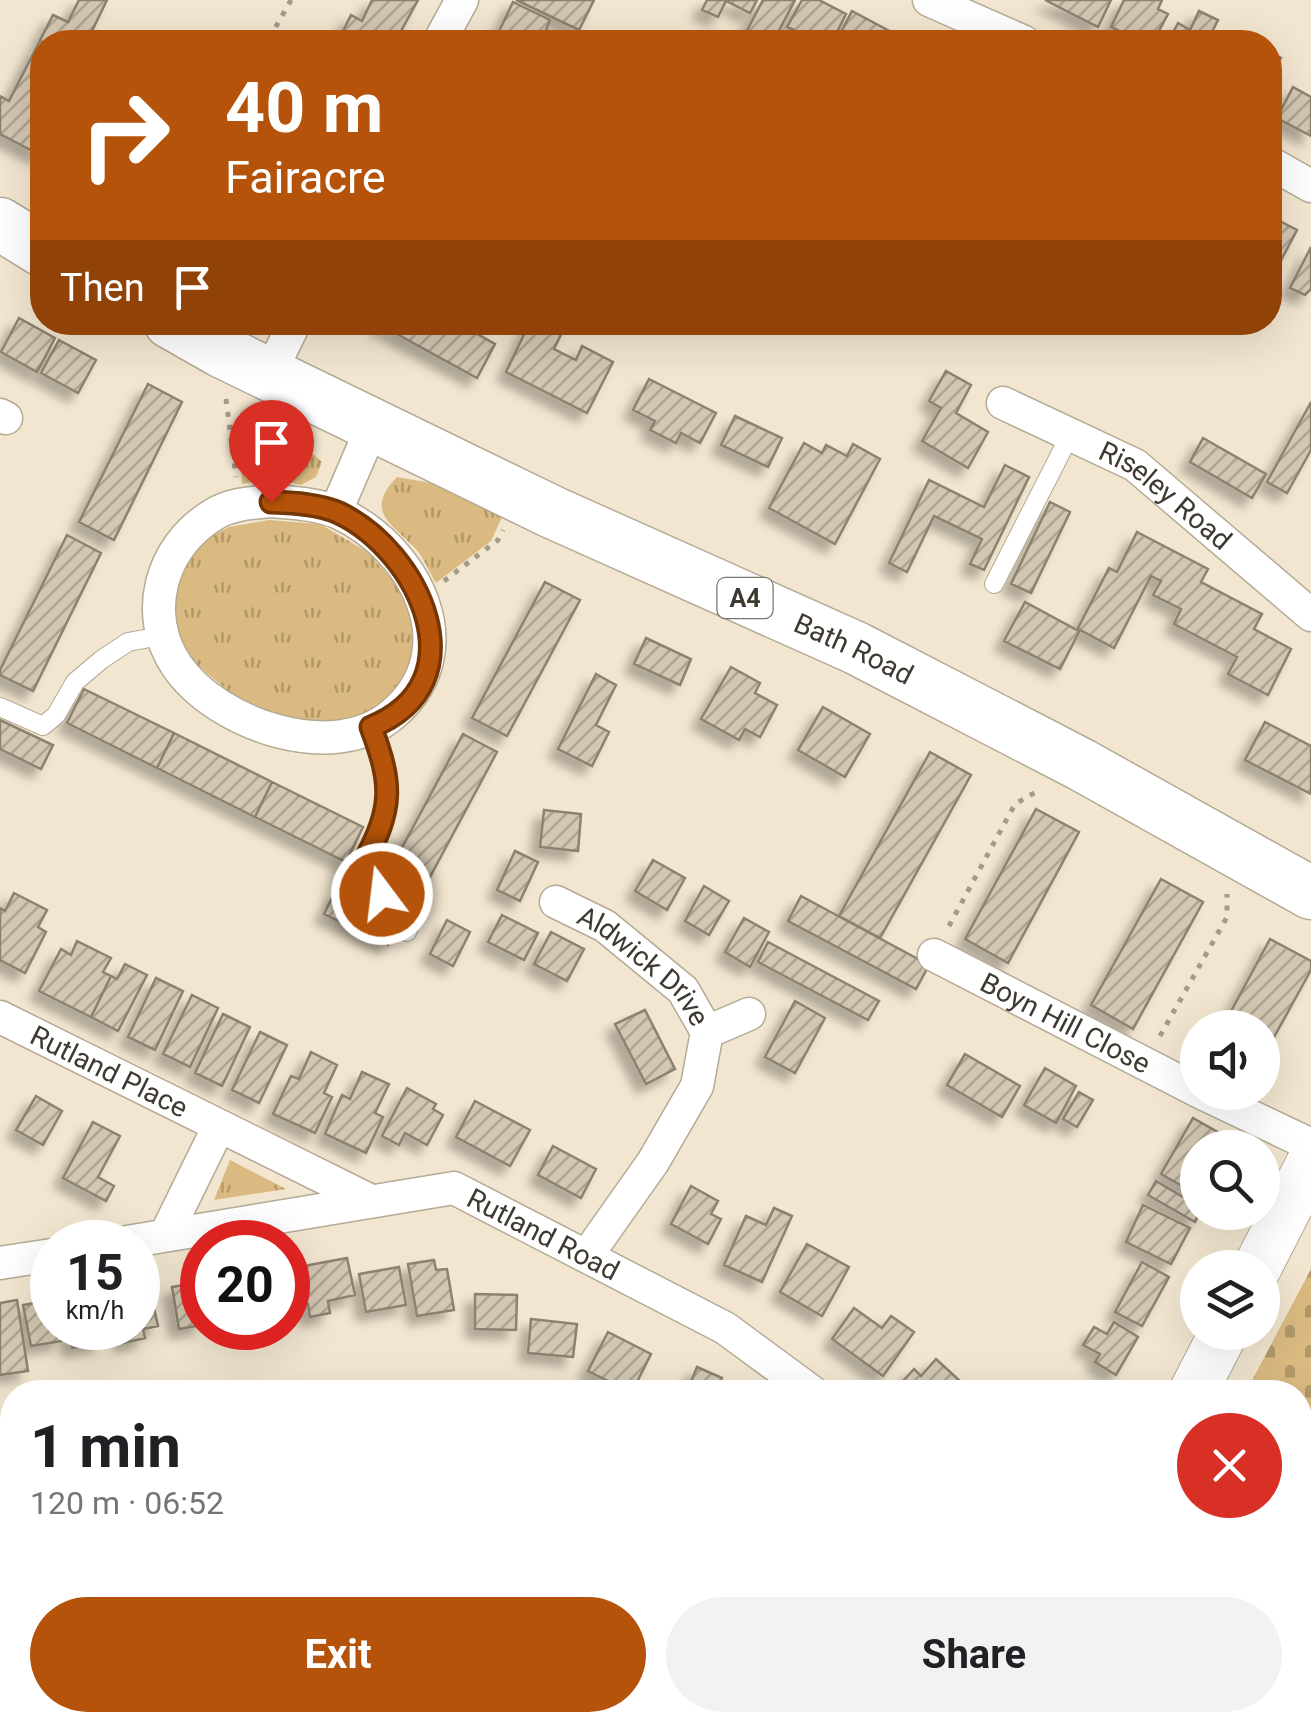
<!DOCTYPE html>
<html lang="en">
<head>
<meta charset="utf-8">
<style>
  :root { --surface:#fff; --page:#f2f2f2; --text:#202124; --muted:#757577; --accent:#b45309 }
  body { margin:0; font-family:Roboto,sans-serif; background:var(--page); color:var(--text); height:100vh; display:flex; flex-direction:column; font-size:38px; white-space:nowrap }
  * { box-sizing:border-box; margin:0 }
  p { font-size:32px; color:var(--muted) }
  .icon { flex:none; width:55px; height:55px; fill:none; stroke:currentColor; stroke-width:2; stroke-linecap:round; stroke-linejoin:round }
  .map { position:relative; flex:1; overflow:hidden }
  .details { position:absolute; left:0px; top:1380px; width:1312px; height:352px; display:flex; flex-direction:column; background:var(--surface); border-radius:40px 40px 0 0; box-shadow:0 10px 40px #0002 }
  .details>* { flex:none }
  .hud { position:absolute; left:30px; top:30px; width:1252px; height:305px; border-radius:40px; box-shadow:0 10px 40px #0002; background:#b45309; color:#fff; overflow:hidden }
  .controls { position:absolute; left:1180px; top:1010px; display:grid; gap:20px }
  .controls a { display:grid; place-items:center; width:100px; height:100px; border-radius:50%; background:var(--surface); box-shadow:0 10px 40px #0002; font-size:50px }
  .speed { position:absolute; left:30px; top:1220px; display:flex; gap:20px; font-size:50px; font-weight:700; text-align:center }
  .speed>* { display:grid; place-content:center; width:130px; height:130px; border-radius:50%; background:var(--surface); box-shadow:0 10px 40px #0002; line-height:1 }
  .speed small { font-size:25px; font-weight:400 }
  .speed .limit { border:15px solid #d22; background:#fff; color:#111 }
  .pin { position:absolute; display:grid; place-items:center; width:85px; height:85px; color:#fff; margin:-102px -42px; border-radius:50% 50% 50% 0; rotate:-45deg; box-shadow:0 0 10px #0007 }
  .pin .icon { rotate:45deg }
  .me { position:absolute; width:110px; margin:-55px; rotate:345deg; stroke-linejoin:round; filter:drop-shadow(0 0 8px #0008) }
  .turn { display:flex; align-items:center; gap:35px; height:210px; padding:0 30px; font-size:45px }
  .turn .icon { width:130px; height:130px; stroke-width:2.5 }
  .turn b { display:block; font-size:70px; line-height:85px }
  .then { display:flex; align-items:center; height:95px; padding:0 30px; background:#0003; gap:20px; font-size:38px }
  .round { display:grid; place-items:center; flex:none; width:105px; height:105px; border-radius:52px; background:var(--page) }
  .summary { display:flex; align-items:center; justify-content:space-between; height:170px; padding:0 30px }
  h1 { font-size:60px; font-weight:700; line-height:75px }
  .button { display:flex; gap:20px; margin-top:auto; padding:20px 30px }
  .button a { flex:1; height:115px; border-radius:60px; background:var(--accent); color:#fff; font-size:40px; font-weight:700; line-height:115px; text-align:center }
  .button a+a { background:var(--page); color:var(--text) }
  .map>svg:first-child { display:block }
  .grass { fill:url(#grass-tufts) }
  .cemetery { fill:url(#cemetery-stones) }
  .building { fill:url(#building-hatch); stroke:#8d826f; stroke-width:2.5; filter:url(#shadow) }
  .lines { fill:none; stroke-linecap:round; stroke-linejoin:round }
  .lane-casing { stroke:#b5aa95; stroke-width:20 }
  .street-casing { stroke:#b5aa95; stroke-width:35 }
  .secondary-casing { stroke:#b5aa95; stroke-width:50 }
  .primary-casing { stroke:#b5aa95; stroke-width:55 }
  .path { stroke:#a39a8a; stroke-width:5; stroke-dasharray:5 8; stroke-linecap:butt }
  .lane { stroke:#fff; stroke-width:18 }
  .street { stroke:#fff; stroke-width:32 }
  .secondary { stroke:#fff; stroke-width:48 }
  .primary { stroke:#fff; stroke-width:52 }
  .route-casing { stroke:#753606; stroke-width:25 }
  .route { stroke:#b45309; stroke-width:18 }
  .labels { text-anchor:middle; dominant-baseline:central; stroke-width:9; stroke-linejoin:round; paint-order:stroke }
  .shield { fill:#fff; stroke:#79756f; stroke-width:2.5 }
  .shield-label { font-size:25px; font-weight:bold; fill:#3f3a31 }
  .street-label { font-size:28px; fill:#3f3a31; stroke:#fff }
</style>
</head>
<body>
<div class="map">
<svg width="1311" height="1732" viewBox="0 0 1311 1732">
  <defs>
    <pattern id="grass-tufts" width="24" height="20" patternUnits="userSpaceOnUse" patternTransform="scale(2.5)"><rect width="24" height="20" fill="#daba80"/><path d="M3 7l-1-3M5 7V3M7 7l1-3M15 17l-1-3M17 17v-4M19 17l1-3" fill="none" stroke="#b29869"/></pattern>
    <pattern id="cemetery-stones" width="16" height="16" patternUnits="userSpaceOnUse" patternTransform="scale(2.5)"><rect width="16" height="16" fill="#daba80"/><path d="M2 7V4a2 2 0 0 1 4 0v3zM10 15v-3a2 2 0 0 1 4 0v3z" fill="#b29869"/></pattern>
    <pattern id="building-hatch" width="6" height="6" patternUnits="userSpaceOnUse" patternTransform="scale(2.5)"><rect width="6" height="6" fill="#d3c7b2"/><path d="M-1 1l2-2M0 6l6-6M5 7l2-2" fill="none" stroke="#ada391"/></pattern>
    <filter id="shadow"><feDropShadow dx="-9" dy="9" stdDeviation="5" flood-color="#0004"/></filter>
  </defs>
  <rect width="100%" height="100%" fill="#f2e6d0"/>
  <path class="grass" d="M 240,420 L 310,451 L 322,462 L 316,477 L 301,485 L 274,478 L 242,484 Z
    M 397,477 L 431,483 L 502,517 L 491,541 L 436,583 C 429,572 424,557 415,548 C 391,523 364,511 397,477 Z
    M 269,520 L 320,524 L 369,553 L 405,595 L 417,643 L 407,682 L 380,710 L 340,727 L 286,720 L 232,694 L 190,659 L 170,613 L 171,577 L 194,545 L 229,527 Z
    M 230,1160 L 286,1189 L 214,1200 Z"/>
  <path class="cemetery" d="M 1311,1269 L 1311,1539 L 1300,1558 L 1300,1392 L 1246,1392 Z"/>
  <path class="building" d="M 79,0 L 107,0 L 90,35 L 105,42 L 42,42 L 42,109 L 38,118 L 42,120 L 42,156 L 0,134 L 0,96 L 9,101 L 53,15 L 68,22 Z
    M 372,0 L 418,0 L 395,42 L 348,42 L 340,37 L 351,15 L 362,21 Z
    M 516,0 L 594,0 L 579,30 Z
    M 707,0 L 757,0 L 750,13 L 726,1 L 718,17 L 702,10 Z
    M 763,0 L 795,0 L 773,42 L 741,42 Z
    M 802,0 L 819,0 L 846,14 L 832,42 L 788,42 L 794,30 L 787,27 Z
    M 1045,0 L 1111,0 L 1098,27 Z
    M 1124,0 L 1162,0 L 1158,9 L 1168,14 L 1153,42 L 1143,42 L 1111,27 Z
    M 513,2 L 550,20 L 546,30 L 568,40 L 567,42 L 494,42 Z
    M 852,11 L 895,34 L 890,42 L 836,42 Z
    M 1199,11 L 1218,20 L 1209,38 L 1218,42 L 1168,42 L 1178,23 L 1190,30 Z
    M 1270,52 L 1281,58 L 1271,75 L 1281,80 L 1270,101 Z
    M 1293,87 L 1311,97 L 1311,136 L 1277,118 Z
    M 1270,216 L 1297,230 L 1279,264 L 1275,261 L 1270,271 Z
    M 1311,247 L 1311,289 L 1305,295 L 1290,288 Z
    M 19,318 L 55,338 L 37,372 L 1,352 Z
    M 375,322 L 456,322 L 495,344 L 477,378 Z
    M 530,322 L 567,322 L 554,349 L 576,360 L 582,346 L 613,362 L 587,413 L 506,372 Z
    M 59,340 L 96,360 L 78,393 L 41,373 Z
    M 946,371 L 971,385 L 956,413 L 988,432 L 968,468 L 922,441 L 941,408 L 929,401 Z
    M 649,379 L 716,413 L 700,443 L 681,433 L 676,443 L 650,430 L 655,421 L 633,410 Z
    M 148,384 L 182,402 L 114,540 L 79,522 Z
    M 1311,402 L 1311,450 L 1287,493 L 1267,482 Z
    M 735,416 L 782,438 L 768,467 L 721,445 Z
    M 1203,438 L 1266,474 L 1252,498 L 1190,462 Z
    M 804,443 L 822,453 L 826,445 L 847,456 L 853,444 L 880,459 L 835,544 L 769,508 Z
    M 1005,465 L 1029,477 L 984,570 L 970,564 L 982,539 L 934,516 L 907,572 L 889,563 L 929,480 L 984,507 Z
    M 1050,502 L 1070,512 L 1031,593 L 1011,584 Z
    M 1137,532 L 1208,569 L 1201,582 L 1262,614 L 1254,629 L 1291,649 L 1268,695 L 1228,674 L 1237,657 L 1174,624 L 1181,609 L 1153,595 L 1161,581 L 1151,576 L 1114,648 L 1080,630 L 1060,669 L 1004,641 L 1025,602 L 1077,630 L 1109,568 L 1117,572 Z
    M 67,535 L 101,553 L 33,691 L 0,675 L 0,670 Z
    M 545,582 L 580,600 L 507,736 L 472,718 Z
    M 646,638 L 691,659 L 680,685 L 634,664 Z
    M 731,667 L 760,683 L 755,693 L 777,705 L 760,737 L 745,729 L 739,740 L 701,719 Z
    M 596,674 L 616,685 L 596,725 L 609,732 L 592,766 L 558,749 Z
    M 84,689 L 174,733 L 157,768 L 67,723 Z
    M 823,707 L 870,734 L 845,777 L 798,750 Z
    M 0,720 L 53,745 L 41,769 L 0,749 Z
    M 1265,722 L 1311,746 L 1311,794 L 1245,760 Z
    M 174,733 L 272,782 L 255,817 L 157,768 Z
    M 463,734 L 497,752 L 424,888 L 390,870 Z
    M 930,752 L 971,775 L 880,938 L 839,916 Z
    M 272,782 L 363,827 L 346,862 L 255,817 Z
    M 1036,809 L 1079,832 L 1008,963 L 965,939 Z
    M 544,810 L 581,814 L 578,851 L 540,847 Z
    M 515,851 L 538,862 L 520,901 L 497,890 Z
    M 653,860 L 685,878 L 667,910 L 635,891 Z
    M 1161,879 L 1203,902 L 1133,1029 L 1091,1005 Z
    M 704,886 L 729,901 L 709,935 L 685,921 Z
    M 336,890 L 400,921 L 388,945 L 324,914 Z
    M 14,893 L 47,910 L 38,927 L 46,932 L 25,973 L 0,960 L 0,908 L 5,911 Z
    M 801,896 L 929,965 L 916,989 L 788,921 Z
    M 502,915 L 538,933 L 524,960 L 488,942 Z
    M 744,918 L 769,932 L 750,967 L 725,952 Z
    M 447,920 L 470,932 L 453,966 L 430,954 Z
    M 551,932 L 584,949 L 567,981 L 534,964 Z
    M 1270,939 L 1311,961 L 1311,970 L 1262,1059 L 1262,1028 L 1222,1028 Z
    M 77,941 L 111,958 L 103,972 L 111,976 L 91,1017 L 39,991 L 61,949 L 71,955 Z
    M 768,942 L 879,1001 L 868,1020 L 758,962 Z
    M 125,964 L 147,975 L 118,1031 L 91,1017 L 111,976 L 117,979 Z
    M 156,978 L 183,991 L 155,1050 L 128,1037 Z
    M 192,995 L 218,1008 L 190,1067 L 163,1054 Z
    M 795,1001 L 825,1018 L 795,1073 L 765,1057 Z
    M 645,1010 L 675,1069 L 646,1084 L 615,1024 Z
    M 223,1014 L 250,1027 L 222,1086 L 195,1073 Z
    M 260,1032 L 287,1045 L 259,1103 L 232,1090 Z
    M 311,1052 L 337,1065 L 324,1093 L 332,1097 L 315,1133 L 273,1114 L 291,1076 L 299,1079 Z
    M 965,1054 L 1020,1086 L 1002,1117 L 947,1085 Z
    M 1045,1068 L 1076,1086 L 1056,1123 L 1024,1105 Z
    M 362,1072 L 389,1084 L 375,1113 L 383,1117 L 366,1153 L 325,1134 L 342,1095 L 350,1099 Z
    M 407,1088 L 436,1104 L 433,1109 L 443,1115 L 427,1145 L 405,1133 L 399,1145 L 382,1136 Z
    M 1079,1092 L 1093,1100 L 1077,1127 L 1063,1119 Z
    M 36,1096 L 62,1111 L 43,1145 L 16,1130 Z
    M 475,1101 L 530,1130 L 510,1166 L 456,1137 Z
    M 1193,1118 L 1239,1144 L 1237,1148 L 1198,1148 L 1198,1195 L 1161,1174 Z
    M 93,1122 L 120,1136 L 98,1177 L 114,1186 L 106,1201 L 63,1178 Z
    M 553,1146 L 596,1169 L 581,1198 L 538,1175 Z
    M 1156,1181 L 1198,1206 L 1198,1212 L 1200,1212 L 1195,1222 L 1148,1195 Z
    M 691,1186 L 718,1201 L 711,1214 L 721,1219 L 708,1244 L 671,1224 Z
    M 1143,1205 L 1190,1228 L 1171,1264 L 1126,1242 Z
    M 774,1208 L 792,1216 L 762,1282 L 724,1265 L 746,1216 L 766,1225 Z
    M 807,1244 L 849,1267 L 822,1316 L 780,1292 Z
    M 347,1258 L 355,1295 L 328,1301 L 330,1313 L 310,1317 L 308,1304 L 295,1306 L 288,1269 Z
    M 434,1260 L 436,1270 L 447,1269 L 454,1310 L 417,1316 L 408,1264 Z
    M 1142,1262 L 1169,1277 L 1142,1326 L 1115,1312 Z
    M 399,1267 L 406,1305 L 366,1312 L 359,1274 Z
    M 148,1281 L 158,1326 L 143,1329 L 145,1338 L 124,1343 L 121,1328 L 138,1328 L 138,1283 Z
    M 202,1282 L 202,1325 L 179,1329 L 172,1287 Z
    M 475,1294 L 517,1295 L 516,1330 L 475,1329 Z
    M 17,1300 L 28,1371 L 0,1375 L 0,1303 Z
    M 52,1300 L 52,1328 L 60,1328 L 62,1341 L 31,1346 L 23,1305 Z
    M 854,1308 L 882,1328 L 891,1316 L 914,1332 L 883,1376 L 832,1339 Z
    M 531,1319 L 577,1324 L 573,1357 L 528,1353 Z
    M 1114,1322 L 1138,1337 L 1116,1375 L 1095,1362 L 1100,1354 L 1083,1345 L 1094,1327 L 1107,1334 Z
    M 68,1328 L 100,1328 L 103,1342 L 72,1348 Z
    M 608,1332 L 651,1354 L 638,1380 L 650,1386 L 647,1392 L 630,1392 L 588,1371 Z
    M 936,1359 L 960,1381 L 950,1392 L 893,1392 L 914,1369 L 921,1376 Z
    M 697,1367 L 722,1378 L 716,1392 L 687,1391 Z
    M 1300,1575 L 1311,1581 L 1311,1612 L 1300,1606 Z
    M 12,1640 L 12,1720 L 21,1720 L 0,1723 L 0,1642 Z
    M 901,1720 L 939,1720 L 933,1732 L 894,1732 Z
    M 1039,1720 L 1175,1720 L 1168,1732 L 1061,1732 Z
    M 1039,1720 L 1175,1720 L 1168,1732 L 1061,1732 Z"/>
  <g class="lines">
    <defs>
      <path id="lane" d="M 994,584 L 1070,435
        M 0,707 L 43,726 L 56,715 L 75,682 L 101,660 L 128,642 L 161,636
        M 371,727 C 392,782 392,810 365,862 L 382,895 L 415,913 L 407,932
        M 993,1720 L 1007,1721 L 1026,1732
        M 974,1732 L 979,1720"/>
      <g id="street">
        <path d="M 929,0 L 1024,42"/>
        <path d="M 439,42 L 462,0"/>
        <path d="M 1270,163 L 1311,186"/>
        <path d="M 269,375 L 295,322"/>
        <path id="s1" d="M 1003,403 L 1135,465 L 1311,615"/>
        <path d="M 0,415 L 6,418"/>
        <path d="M 271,501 C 293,503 319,504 339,513 C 416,549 468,650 393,714 C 335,765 217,725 177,666 C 142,615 160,547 213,515 C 230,504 251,503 271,501 Z"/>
        <path d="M 336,511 L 373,425"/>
        <path id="s2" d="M 556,902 L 605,926 L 683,990 L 707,1032 L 697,1086 L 653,1162 L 588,1254"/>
        <path id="s3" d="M 934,955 L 1198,1091"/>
        <path id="s4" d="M 0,1017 L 369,1200"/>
        <path d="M 707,1032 L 749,1014"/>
        <path d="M 1200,1092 L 1311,1145"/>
        <path d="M 166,1234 L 219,1126"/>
        <path id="s5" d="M 127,1242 L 454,1188 L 725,1328 L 812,1392"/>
        <path d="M 0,1263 L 52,1255"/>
        <path d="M 1300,1658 L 1311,1649"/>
        <path d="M 1232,1732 L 1239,1720"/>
      </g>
      <path id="secondary" d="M 1257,1268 L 1311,1162
        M 1193,1392 L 1224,1332
        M 391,1732 L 464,1720
        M 673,1732 L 675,1720"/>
      <g id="primary">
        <path d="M 0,224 L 42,250"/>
        <path id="s6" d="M 170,322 L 221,351 L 552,512 L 856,648 L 1082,765 L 1311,893"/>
      </g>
    </defs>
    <use href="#lane" class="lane-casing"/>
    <use href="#street" class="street-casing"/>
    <use href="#secondary" class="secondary-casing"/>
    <use href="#primary" class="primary-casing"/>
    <path class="path" d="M 291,0 L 274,30 L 297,42
      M 226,399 L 236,477
      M 444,581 L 498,540 L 503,530
      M 949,926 L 1015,804 L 1041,789
      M 1160,1036 L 1227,917 L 1227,894"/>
    <use href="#lane" class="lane"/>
    <use href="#street" class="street"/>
    <use href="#secondary" class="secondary"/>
    <use href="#primary" class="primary"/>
  </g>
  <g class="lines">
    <defs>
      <path id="route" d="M 271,502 C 293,503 319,504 339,513 C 419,551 481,683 371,727 C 393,785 393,808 364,862 L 382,894"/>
    </defs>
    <use href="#route" class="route-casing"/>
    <use href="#route" class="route"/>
  </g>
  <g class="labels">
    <rect class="shield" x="717.5" y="578" width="55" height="40" rx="8"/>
    <g class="shield-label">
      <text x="745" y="598">A4</text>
    </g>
    <g class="street-label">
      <text stroke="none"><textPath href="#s1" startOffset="188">Riseley Road</textPath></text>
      <text stroke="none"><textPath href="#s6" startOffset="758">Bath Road</textPath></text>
      <text stroke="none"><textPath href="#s2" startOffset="110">Aldwick Drive</textPath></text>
      <text stroke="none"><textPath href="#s3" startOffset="148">Boyn Hill Close</textPath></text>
      <text stroke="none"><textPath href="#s4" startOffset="122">Rutland Place</textPath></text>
      <text stroke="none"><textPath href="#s5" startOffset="432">Rutland Road</textPath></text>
    </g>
  </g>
</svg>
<div class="controls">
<a><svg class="icon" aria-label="sound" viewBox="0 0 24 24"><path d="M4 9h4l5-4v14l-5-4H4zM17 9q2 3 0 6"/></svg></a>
<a><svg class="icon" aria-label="search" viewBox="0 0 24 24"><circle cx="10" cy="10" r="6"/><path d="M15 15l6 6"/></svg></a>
<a><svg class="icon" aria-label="layers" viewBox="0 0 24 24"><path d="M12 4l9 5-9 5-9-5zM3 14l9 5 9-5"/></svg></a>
</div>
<div class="speed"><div>15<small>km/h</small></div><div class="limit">20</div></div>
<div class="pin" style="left:271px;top:502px;background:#d93025"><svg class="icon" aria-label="arrive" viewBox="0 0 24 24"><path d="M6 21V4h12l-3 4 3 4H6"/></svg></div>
<svg class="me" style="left:382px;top:894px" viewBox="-20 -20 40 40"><circle r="17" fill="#b45309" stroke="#fff" stroke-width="3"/><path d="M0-11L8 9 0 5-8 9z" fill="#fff"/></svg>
<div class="hud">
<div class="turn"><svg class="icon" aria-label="right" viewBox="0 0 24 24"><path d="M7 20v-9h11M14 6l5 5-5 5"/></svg><div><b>40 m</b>Fairacre</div></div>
<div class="then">Then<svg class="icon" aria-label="arrive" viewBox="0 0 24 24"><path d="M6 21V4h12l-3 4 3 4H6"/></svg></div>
</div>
<section class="details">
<div class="summary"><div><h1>1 min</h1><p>120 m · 06:52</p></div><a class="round" style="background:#d93025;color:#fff"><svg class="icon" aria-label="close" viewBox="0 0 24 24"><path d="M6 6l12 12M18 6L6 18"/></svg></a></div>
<div class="button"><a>Exit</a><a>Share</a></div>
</section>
</div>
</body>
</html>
